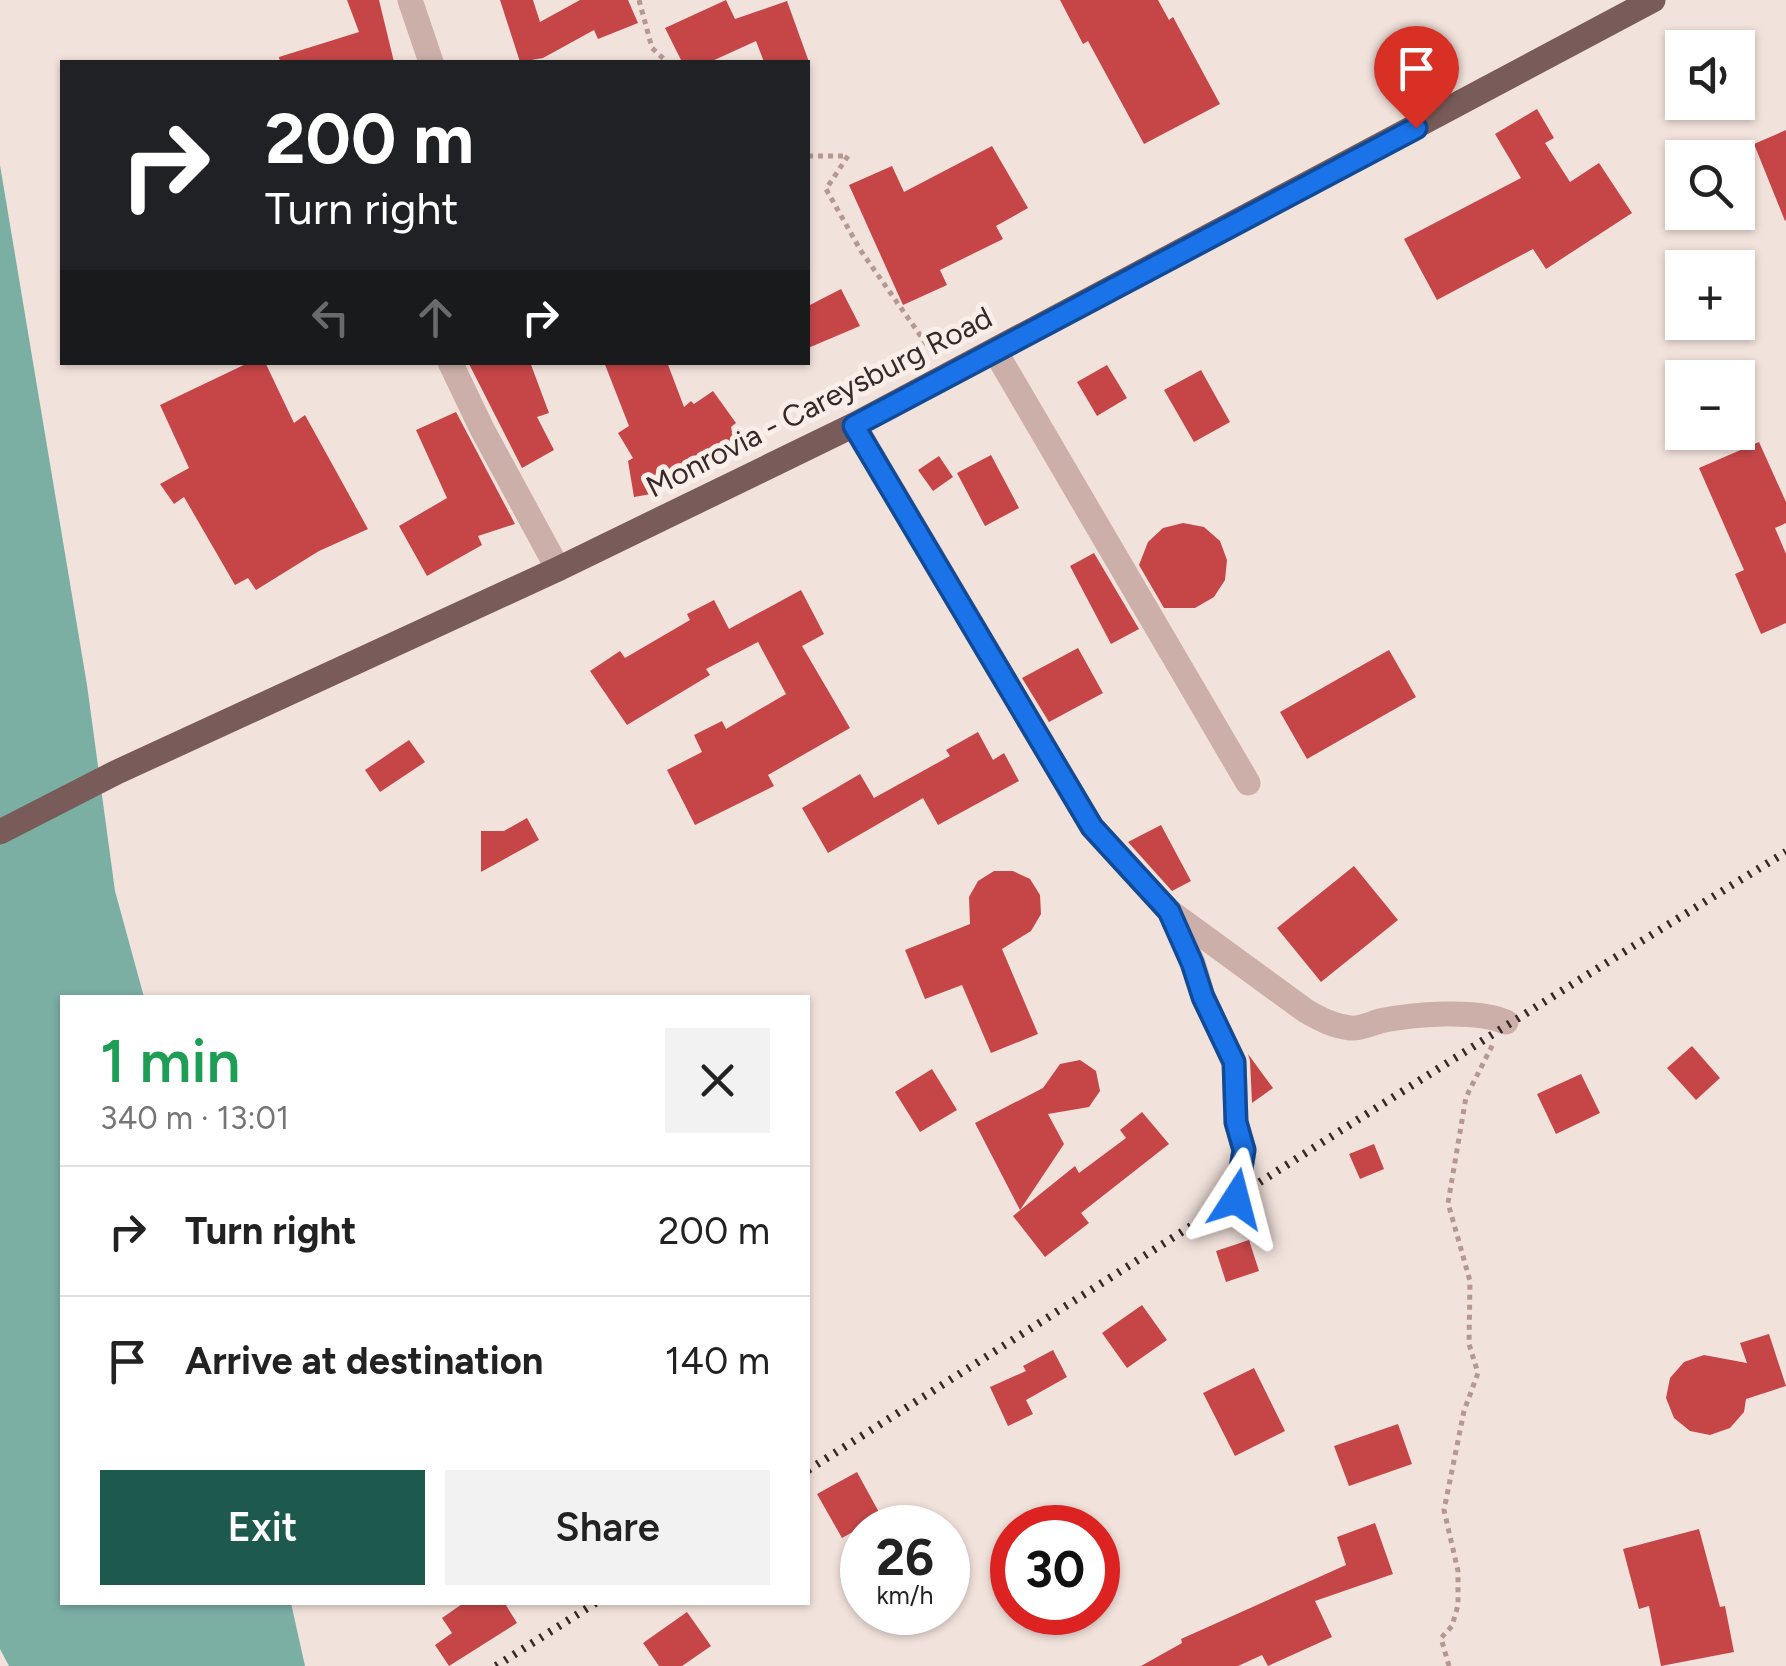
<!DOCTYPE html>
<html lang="en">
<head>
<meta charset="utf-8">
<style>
  :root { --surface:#fff; --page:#f2f2f2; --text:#222; --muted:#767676; --line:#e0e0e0; --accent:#1e594e }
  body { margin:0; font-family:Figtree,sans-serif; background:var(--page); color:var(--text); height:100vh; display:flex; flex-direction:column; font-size:38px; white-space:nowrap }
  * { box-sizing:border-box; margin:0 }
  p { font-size:32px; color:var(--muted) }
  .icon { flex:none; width:55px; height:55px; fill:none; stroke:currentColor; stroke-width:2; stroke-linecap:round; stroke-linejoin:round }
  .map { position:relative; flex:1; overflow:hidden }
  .details { position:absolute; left:60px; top:995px; width:750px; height:610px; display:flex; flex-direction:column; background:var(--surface); border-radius:0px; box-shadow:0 2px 8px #0004 }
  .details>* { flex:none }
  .top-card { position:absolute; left:60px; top:60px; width:750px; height:305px; border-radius:0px; box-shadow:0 2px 8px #0004; background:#202124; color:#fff; overflow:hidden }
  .buttons { position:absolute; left:1665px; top:30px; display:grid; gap:20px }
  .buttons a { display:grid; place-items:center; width:90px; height:90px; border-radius:0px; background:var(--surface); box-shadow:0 2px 8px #0004; font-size:50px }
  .speed { position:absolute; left:840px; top:1505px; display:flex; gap:20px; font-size:50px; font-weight:700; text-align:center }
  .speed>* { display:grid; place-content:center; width:130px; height:130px; border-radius:50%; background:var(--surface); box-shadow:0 2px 8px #0004; line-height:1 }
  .speed small { font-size:25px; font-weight:400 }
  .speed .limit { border:15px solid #d22; background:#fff; color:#111 }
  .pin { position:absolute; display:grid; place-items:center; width:85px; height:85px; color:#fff; margin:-102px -42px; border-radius:50% 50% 50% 0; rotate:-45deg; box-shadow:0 0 10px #0007 }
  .pin .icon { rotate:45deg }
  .me { position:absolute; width:110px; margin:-55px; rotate:9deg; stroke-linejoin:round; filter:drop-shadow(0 0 8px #0008) }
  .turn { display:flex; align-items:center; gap:35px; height:210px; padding:0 40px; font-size:45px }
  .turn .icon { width:130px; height:130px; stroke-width:2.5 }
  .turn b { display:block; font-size:70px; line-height:85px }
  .lanes { display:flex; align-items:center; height:95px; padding:0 40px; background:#0003; justify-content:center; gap:50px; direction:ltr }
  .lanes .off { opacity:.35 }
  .round { display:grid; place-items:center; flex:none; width:105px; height:105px; border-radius:0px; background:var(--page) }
  .head { display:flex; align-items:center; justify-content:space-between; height:170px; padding:0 40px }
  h1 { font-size:60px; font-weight:600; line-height:75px; color:#1e9e55 }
  .cta { display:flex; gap:20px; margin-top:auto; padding:20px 40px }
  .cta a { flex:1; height:115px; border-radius:0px; background:var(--accent); color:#fff; font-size:40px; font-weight:600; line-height:115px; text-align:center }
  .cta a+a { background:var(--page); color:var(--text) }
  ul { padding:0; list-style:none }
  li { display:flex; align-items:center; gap:30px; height:130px; padding:0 40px; border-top:2px solid var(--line) }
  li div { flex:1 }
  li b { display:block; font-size:38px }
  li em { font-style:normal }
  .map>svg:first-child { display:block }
  .water { fill:#7bafa4 }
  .building { fill:#c64648 }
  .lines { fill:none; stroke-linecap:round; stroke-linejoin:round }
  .path { stroke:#b69892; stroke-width:5; stroke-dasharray:5 5; stroke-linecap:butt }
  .minor { stroke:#cbafa8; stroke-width:25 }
  .major { stroke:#795c59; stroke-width:25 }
  .rail { stroke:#372928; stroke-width:8; stroke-dasharray:2.5 8; stroke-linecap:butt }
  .route-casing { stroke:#114b97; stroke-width:25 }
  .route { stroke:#1a73e8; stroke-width:18 }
  .labels { text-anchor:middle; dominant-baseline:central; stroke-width:10; stroke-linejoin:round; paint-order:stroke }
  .street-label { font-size:30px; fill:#372928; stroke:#faeee9 }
</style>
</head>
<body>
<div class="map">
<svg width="1786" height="1666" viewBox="0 0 1786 1666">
  <rect width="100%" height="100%" fill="#f2e2dc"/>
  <path class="water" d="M 0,165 L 87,685 L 115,891 L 144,997 L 62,998 L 62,1602 L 291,1603 L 305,1666 L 9,1666 L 0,1649 Z"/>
  <path class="building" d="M 347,0 L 379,0 L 394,62 L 280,62 L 279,57 L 359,32 Z
    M 500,0 L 533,0 L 540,22 L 580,0 L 628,0 L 638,23 L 598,39 L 594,30 L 543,58 L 520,62 Z
    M 726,0 L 735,19 L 787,1 L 809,62 L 764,62 L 756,41 L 710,62 L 682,62 L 665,28 Z
    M 1060,0 L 1158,0 L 1169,20 L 1173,17 L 1220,104 L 1144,144 L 1088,41 L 1083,44 Z
    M 1537,109 L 1554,138 L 1545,143 L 1570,182 L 1599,163 L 1632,213 L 1546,269 L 1533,249 L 1437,300 L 1404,239 L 1521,178 L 1495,134 Z
    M 1786,130 L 1786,220 L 1785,221 L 1754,144 Z
    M 992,146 L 1028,208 L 996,226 L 1003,239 L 940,270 L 947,285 L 903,305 L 849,185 L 892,166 L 904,192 Z
    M 841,289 L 860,326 L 808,348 L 808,306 Z
    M 250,362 L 265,362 L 294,423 L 305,415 L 368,529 L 319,551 L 256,590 L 248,578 L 235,585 L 184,497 L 174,504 L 160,484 L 189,468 L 160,405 Z
    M 468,362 L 530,362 L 549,413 L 537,417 L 554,450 L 522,468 Z
    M 604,362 L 667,362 L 684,407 L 691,401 L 694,404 L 713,391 L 736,423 L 731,427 L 736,450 L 657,493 L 634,497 L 628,461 L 633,458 L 618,433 L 629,426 Z
    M 1107,365 L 1127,398 L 1097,416 L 1077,382 Z
    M 1201,370 L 1230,422 L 1194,442 L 1164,390 Z
    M 456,412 L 515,524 L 478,536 L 482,545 L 427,576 L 399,526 L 447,498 L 416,430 Z
    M 1759,442 L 1786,502 L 1786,523 L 1775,528 L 1786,554 L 1786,623 L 1761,634 L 1735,574 L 1744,570 L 1699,468 Z
    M 991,455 L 1019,508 L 985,526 L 957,473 Z
    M 939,456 L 953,477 L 933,491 L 918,470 Z
    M 1183,523 L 1204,527 L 1220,541 L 1227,560 L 1225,580 L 1214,597 L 1195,608 L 1164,608 L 1139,565 L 1148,542 L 1163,528 Z
    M 1094,553 L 1139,629 L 1111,644 L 1070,566 Z
    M 801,590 L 824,634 L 802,646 L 850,728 L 768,775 L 774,786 L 695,825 L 667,770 L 702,752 L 694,735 L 722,721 L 726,729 L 786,694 L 758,642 L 706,669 L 710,675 L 627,725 L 590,671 L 620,651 L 625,658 L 690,620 L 687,614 L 714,600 L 729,629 Z
    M 1078,648 L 1103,693 L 1049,722 L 1022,678 Z
    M 1389,650 L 1416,697 L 1307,759 L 1280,712 Z
    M 978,732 L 993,760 L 1004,753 L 1019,781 L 938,825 L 923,798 L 828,853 L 802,808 L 860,774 L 874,798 L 950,756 L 946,750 Z
    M 409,740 L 425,762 L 380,792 L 365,770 Z
    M 527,818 L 539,840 L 481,872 L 481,831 L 504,831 Z
    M 1161,825 L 1191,881 L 1172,891 L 1128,842 Z
    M 1354,866 L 1398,920 L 1321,982 L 1277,928 Z
    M 994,871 L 1013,871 L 1030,879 L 1040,895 L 1041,914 L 1031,931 L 1002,949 L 1038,1034 L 991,1053 L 962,985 L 925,999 L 905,950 L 970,924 L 969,897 L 978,881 Z
    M 1692,1046 L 1720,1078 L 1696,1100 L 1667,1068 Z
    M 1248,1054 L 1273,1088 L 1252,1103 L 1250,1061 Z
    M 1080,1060 L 1096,1071 L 1100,1091 L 1089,1107 L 1048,1114 L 1064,1144 L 1020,1210 L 975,1123 L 1043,1088 L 1060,1064 Z
    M 932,1069 L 957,1110 L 920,1132 L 895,1092 Z
    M 1581,1074 L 1600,1113 L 1556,1134 L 1537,1094 Z
    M 1142,1112 L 1169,1144 L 1081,1213 L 1089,1223 L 1045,1257 L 1013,1216 L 1075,1166 L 1079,1173 L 1126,1138 L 1120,1130 Z
    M 1374,1144 L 1384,1169 L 1360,1179 L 1349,1154 Z
    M 1249,1240 L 1259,1271 L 1226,1282 L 1216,1251 Z
    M 1142,1305 L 1167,1340 L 1127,1368 L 1102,1333 Z
    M 1769,1334 L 1786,1386 L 1746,1399 L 1744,1412 L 1730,1428 L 1710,1435 L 1690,1431 L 1674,1418 L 1666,1398 L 1670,1378 L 1684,1362 L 1704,1355 L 1747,1363 L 1740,1343 Z
    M 1053,1350 L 1067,1377 L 1026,1400 L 1033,1414 L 1008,1426 L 990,1387 L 1026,1371 L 1023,1366 Z
    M 1254,1368 L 1285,1431 L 1235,1456 L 1203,1393 Z
    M 1398,1424 L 1412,1464 L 1349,1486 L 1334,1446 Z
    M 857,1472 L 881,1516 L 842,1538 L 817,1494 Z
    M 1375,1523 L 1393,1574 L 1315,1601 L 1332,1637 L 1268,1666 L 1262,1655 L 1238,1666 L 1141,1666 L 1182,1643 L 1181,1639 L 1346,1565 L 1337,1537 Z
    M 1699,1529 L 1720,1607 L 1725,1606 L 1734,1652 L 1661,1666 L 1649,1606 L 1639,1609 L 1623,1549 Z
    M 465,1602 L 504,1602 L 517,1623 L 449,1666 L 435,1645 L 452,1633 L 442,1618 Z
    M 687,1612 L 711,1646 L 682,1666 L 659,1666 L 643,1643 Z"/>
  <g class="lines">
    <path class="path" d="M 639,0 L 652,48 L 667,62
      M 808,156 L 848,156 L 826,189 L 861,251 L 932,352
      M 1449,1666 L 1441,1638 L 1452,1626 L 1458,1605 L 1458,1571 L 1444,1510 L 1464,1411 L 1478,1373 L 1469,1344 L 1470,1281 L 1448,1203 L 1466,1097 L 1493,1044"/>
    <path class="minor" d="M 410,0 L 431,62
      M 995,351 L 1248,783
      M 450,362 L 482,429 L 558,569
      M 854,425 L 1092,827 L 1169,911 L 1306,1011 C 1320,1019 1333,1026 1350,1028 C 1360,1029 1370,1024 1380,1021 C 1413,1014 1476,1009 1506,1022
      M 1171,915 L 1193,963 L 1203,997 L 1234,1062 L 1236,1123 L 1244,1150 L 1236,1199"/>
    <path class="major" d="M 0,832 L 117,772 L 558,569 L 854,425 L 1653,0"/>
    <path class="rail" d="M 808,1470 C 1134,1264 1457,1053 1786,852
      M 496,1666 L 597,1602"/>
  </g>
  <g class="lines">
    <defs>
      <path id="route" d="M 1236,1199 L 1244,1150 L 1236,1122 L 1234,1062 L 1203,997 L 1192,963 L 1169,911 L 1092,827 L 854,426 L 1416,128"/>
    </defs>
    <use href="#route" class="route-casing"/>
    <use href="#route" class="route"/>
  </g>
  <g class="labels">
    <g class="street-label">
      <text transform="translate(819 402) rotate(-27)">Monrovia - Careysburg Road</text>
    </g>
  </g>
</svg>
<div class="buttons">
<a><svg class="icon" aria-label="sound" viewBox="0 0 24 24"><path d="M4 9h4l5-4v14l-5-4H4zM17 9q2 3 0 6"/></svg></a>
<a><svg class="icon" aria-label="search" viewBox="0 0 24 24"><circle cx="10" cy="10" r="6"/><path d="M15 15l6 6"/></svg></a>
<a>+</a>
<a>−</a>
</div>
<div class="speed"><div>26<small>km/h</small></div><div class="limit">30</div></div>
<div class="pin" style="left:1416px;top:128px;background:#d93025"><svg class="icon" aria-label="arrive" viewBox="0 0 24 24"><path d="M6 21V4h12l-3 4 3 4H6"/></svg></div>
<svg class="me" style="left:1236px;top:1199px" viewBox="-20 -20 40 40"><path d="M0-17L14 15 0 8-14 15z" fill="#1a73e8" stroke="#fff" stroke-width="4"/></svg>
<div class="top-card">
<div class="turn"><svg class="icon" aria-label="right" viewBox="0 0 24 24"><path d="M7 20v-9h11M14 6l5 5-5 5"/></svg><div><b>200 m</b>Turn right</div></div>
<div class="lanes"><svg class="icon off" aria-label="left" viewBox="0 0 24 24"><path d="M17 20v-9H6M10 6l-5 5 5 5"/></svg><svg class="icon off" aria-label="ahead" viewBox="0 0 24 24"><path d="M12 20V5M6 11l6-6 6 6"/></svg><svg class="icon" aria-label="right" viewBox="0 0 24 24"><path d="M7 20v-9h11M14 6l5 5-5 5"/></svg></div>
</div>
<section class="details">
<div class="head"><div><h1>1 min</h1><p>340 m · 13:01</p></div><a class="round"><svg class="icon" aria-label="close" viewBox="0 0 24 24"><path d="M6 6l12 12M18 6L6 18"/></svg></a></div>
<ul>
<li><svg class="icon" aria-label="right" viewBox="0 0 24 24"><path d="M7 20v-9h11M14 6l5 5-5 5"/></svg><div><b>Turn right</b></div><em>200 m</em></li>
<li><svg class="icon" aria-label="arrive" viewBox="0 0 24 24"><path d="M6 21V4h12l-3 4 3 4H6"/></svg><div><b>Arrive at destination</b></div><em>140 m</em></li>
</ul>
<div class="cta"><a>Exit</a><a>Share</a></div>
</section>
</div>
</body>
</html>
